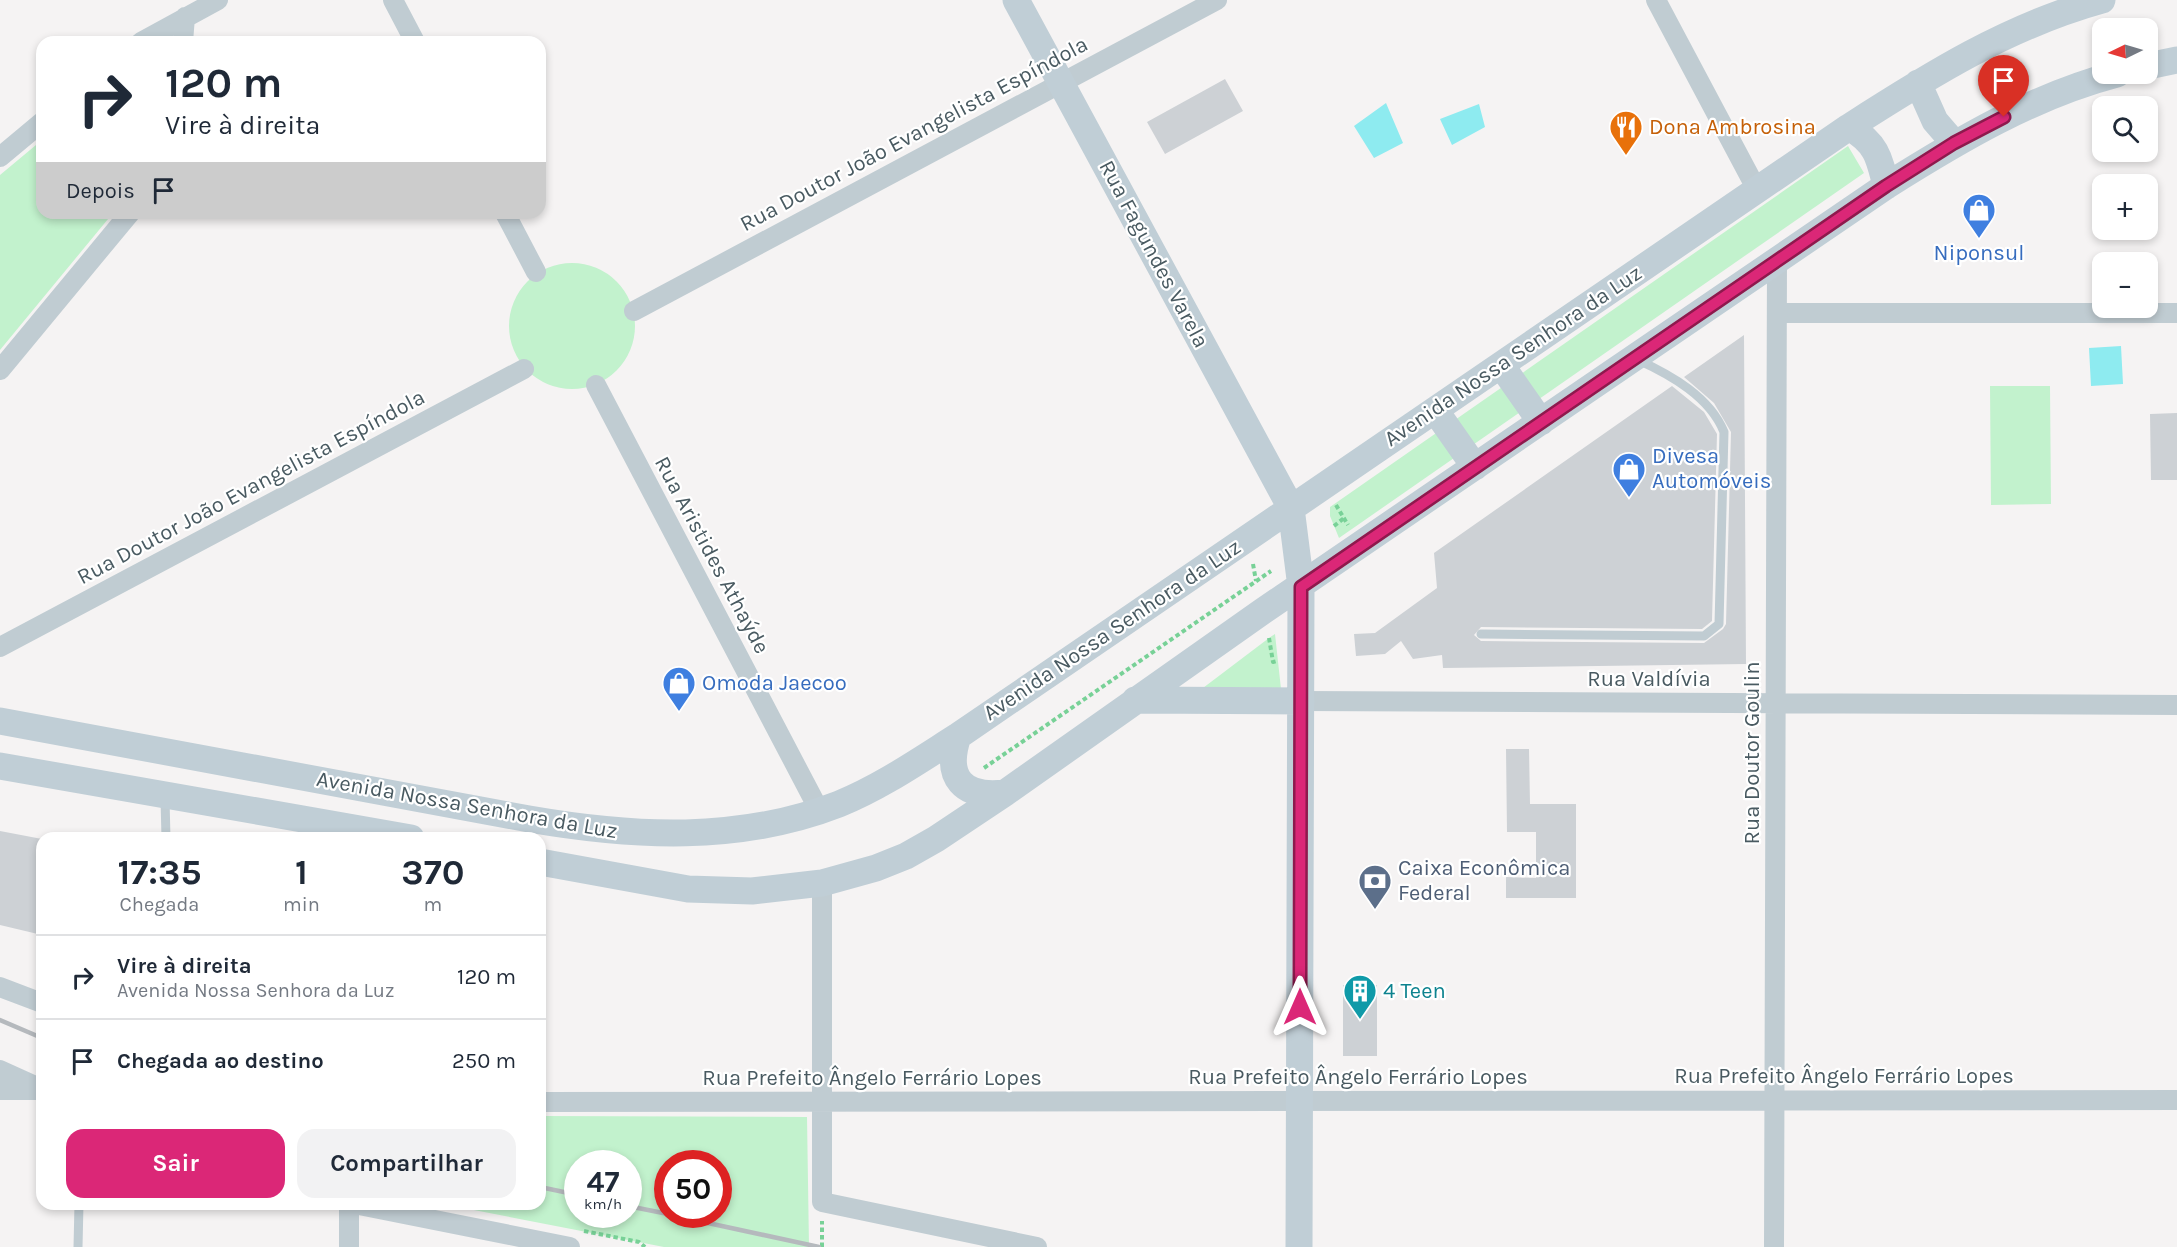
<!DOCTYPE html>
<html lang="pt">
<head>
<meta charset="utf-8">
<style>
  :root { --surface:#fff; --page:#f2f2f3; --text:#1f2937; --muted:#747a83; --line:#e0e1e3; --accent:#db2777 }
  body { margin:0; font-family:Karla,sans-serif; background:var(--page); color:var(--text); height:100vh; display:flex; flex-direction:column; font-size:22px; white-space:nowrap }
  * { box-sizing:border-box; margin:0 }
  p { font-size:20px; color:var(--muted) }
  .icon { flex:none; width:33px; height:33px; fill:none; stroke:currentColor; stroke-width:2; stroke-linecap:round; stroke-linejoin:round }
  .map { position:relative; flex:1; overflow:hidden }
  .side { position:absolute; left:36px; top:832px; width:510px; height:378px; display:flex; flex-direction:column; background:var(--surface); border-radius:18px; box-shadow:0 3px 9px #0003 }
  .side>* { flex:none }
  .hud { position:absolute; left:36px; top:36px; width:510px; height:183px; border-radius:18px; box-shadow:0 3px 9px #0003; background:#fff; color:var(--text); overflow:hidden }
  .needle { width:39px; rotate:265deg }
  .tools { position:absolute; left:2092px; top:18px; display:grid; gap:12px }
  .tools a { display:grid; place-items:center; width:66px; height:66px; border-radius:12px; background:var(--surface); box-shadow:0 3px 9px #0003; font-size:30px }
  .speed { position:absolute; left:564px; top:1150px; display:flex; gap:12px; font-size:30px; font-weight:700; text-align:center }
  .speed>* { display:grid; place-content:center; width:78px; height:78px; border-radius:50%; background:var(--surface); box-shadow:0 3px 9px #0003; line-height:1 }
  .speed small { font-size:15px; font-weight:400 }
  .speed .limit { border:9px solid #d22; background:#fff; color:#111 }
  .pin { position:absolute; display:grid; place-items:center; width:51px; height:51px; color:#fff; margin:-62px -26px; border-radius:50% 50% 50% 0; rotate:-45deg; box-shadow:0 0 6px #0007 }
  .pin .icon { rotate:45deg }
  .me { position:absolute; width:66px; margin:-33px; rotate:0deg; stroke-linejoin:round; filter:drop-shadow(0 0 4px #0008) }
  .turn { display:flex; align-items:center; gap:21px; height:126px; padding:0 30px; font-size:27px }
  .turn .icon { width:78px; height:78px; stroke-width:2.5 }
  .turn b { display:block; font-size:42px; line-height:51px }
  .then { display:flex; align-items:center; height:57px; padding:0 30px; background:#0003; gap:12px; font-size:22px }
  .eta { display:flex; justify-content:space-evenly; align-items:center; height:102px; text-align:center }
  .eta b { font-size:36px; font-weight:700; line-height:42px }
  .button { display:flex; gap:12px; margin-top:auto; padding:12px 30px }
  .button a { flex:1; height:69px; border-radius:18px; background:var(--accent); color:#fff; font-size:24px; font-weight:700; line-height:69px; text-align:center }
  .button a+a { background:var(--page); color:var(--text) }
  ul { padding:0; list-style:none }
  li { display:flex; align-items:center; gap:18px; height:84px; padding:0 30px; border-top:2px solid var(--line) }
  li div { flex:1 }
  li b { display:block; font-size:22px }
  li em { font-style:normal }
  .map>svg:first-child { display:block }
  .green { fill:#c2f2cd; fill-rule:evenodd }
  .water { fill:#8eebf0 }
  .building { fill:#cdd1d5 }
  .lines { fill:none; stroke-linecap:round; stroke-linejoin:round }
  .path { stroke:#78d197; stroke-width:4; stroke-dasharray:4.5 3; stroke-linecap:butt }
  .service { stroke:#c0ccd2; stroke-width:9 }
  .minor { stroke:#c0ccd2; stroke-width:20 }
  .secondary { stroke:#c0ced6; stroke-width:27 }
  .rail { stroke:#b5b9bd; stroke-width:4.5 }
  .route-casing { stroke:#8e194d; stroke-width:15 }
  .route { stroke:#db2777; stroke-width:10 }
  .labels { text-anchor:middle; dominant-baseline:central; stroke-width:4.5; stroke-linejoin:round; paint-order:stroke }
  .food-label { font-size:22px; fill:#c56008; stroke:#fff; text-anchor:start }
  .street-label { font-size:22px; fill:#495a61; stroke:#fff }
  .shop-label { font-size:22px; fill:#366cbe; stroke:#fff; text-anchor:start }
  .service-label { font-size:22px; fill:#4e5e75; stroke:#fff; text-anchor:start }
  .culture-label { font-size:22px; fill:#0d838f; stroke:#fff; text-anchor:start }
</style>
</head>
<body>
<div class="map">
<svg width="2177" height="1247" viewBox="0 0 2177 1247">
  <rect width="100%" height="100%" fill="#f5f3f3"/>
  <path class="green" d="M 42,140 L 42,213 L 113,213 L 0,350 L 0,175 Z
    M 1848,146 L 1864,173 L 1339,538 L 1330,516 L 1330,507 Z
    M509 326a63 63 0 1 1 126 0a63 63 0 1 1-126 0Z
    M 1990,386 L 2050,386 L 2051,504 L 1991,505 Z
    M 1275,634 L 1281,689 L 1199,691 L 1269,638 Z
    M 540,1116 L 807,1117 L 809,1247 L 664,1247 L 448,1205 L 540,1204 ZM 578,1164 L 628,1164 L 628,1215 L 578,1215 ZM 668,1164 L 718,1164 L 718,1215 L 668,1215 Z"/>
  <path class="water" d="M 1386,103 L 1403,143 L 1374,158 L 1354,126 Z
    M 1479,104 L 1485,127 L 1452,145 L 1440,119 Z
    M 2121,346 L 2123,384 L 2091,386 L 2089,348 Z"/>
  <path class="building" d="M 1225,79 L 1243,111 L 1165,154 L 1147,122 Z
    M 1744,335 L 1746,664 L 1443,668 L 1442,655 L 1413,659 L 1401,641 L 1385,654 L 1356,656 L 1354,634 L 1375,633 L 1437,588 L 1434,553 L 1672,386 L 1704,412 L 1717,434 L 1712,621 L 1702,629 L 1481,627 L 1474,635 L 1481,641 L 1704,643 L 1723,629 L 1726,624 L 1731,432 L 1714,403 L 1684,377 Z
    M 2177,413 L 2177,480 L 2151,480 L 2150,414 Z
    M 1506,749 L 1529,749 L 1530,804 L 1576,804 L 1576,898 L 1506,898 L 1506,877 L 1536,878 L 1536,832 L 1507,832 Z
    M 0,831 L 42,839 L 42,935 L 0,925 Z
    M 1343,985 L 1377,985 L 1377,1056 L 1343,1056 Z"/>
  <g class="lines">
    <path class="path" d="M 1336,505 L 1348,525
      M 1334,526 L 1344,518
      M 1253,564 L 1256,581
      M 1269,638 L 1273,662 L 1277,661
      M 984,768 L 1271,571
      M 584,1231 L 639,1242 L 645,1247
      M 822,1247 L 822,1221"/>
    <path class="service" d="M 1481,634 L 1704,636 L 1719,624 L 1724,432 C 1710,397 1671,375 1638,360
      M 165,799 L 166,838
      M 78,1247 L 79,1204"/>
    <path class="minor" d="M 393,0 L 415,42
      M 1656,0 L 1757,190
      M 141,42 L 218,0
      M 183,42 L 185,17
      M 0,157 L 42,122
      M 505,213 L 536,272
      M 634,311 L 1217,0
      M 1777,313 L 2177,313
      M 0,370 L 130,213
      M 596,385 L 819,810
      M 0,647 L 524,369
      M 1301,701 L 2177,705
      M 822,883 L 822,1202 L 1037,1247
      M 0,987 L 42,1003
      M 0,1070 L 42,1089
      M 0,1090 L 36,1090
      M 540,1102 L 2177,1100
      M 349,1204 L 349,1247
      M 354,1204 L 570,1247
      M 1774,1247 L 1777,258"/>
    <path class="secondary" d="M 1016,0 L 1291,508 L 1301,587 L 1299,1247
      M 2148,66 L 2177,60
      M 1918,83 L 1935,121 L 1954,143
      M 1849,127 C 1876,143 1879,156 1886,186
      M 1501,365 L 1541,422
      M 1435,410 L 1475,467
      M 1135,700 L 1301,701
      M 0,721 L 529,819 C 633,837 739,843 839,804 C 881,787 920,760 958,736 L 1849,127 C 1930,75 2008,26 2102,0
      M 958,736 C 944,778 963,798 1005,793
      M 0,766 L 411,838
      M 540,862 L 688,889 L 752,891 L 822,883 L 876,868 L 906,856 L 936,839 L 1005,793 L 1263,611 L 1886,186 C 1959,140 2033,96 2117,74"/>
    <path class="rail" d="M 0,1020 L 42,1038
      M 540,1187 L 578,1195
      M 628,1206 L 668,1214
      M 671,1215 L 819,1247"/>
  </g>
  <g class="lines">
    <defs>
      <path id="route" d="M 1300,1007 L 1301,587 L 1886,186 L 1954,143 L 2004,117"/>
    </defs>
    <use href="#route" class="route-casing"/>
    <use href="#route" class="route"/>
  </g>
  <defs>
    <symbol id="restaurant-pin" viewBox="-11 -11 22 30"><path d="M0 17L-7.5 6A9.5 9.5 0 1 1 7.5 6Z" fill="#e8710a" stroke="#fff"/><path d="M-5-6h1v4h1v-4h1v4h1v-4h1v5L-1.5 .5V6h-2V.5L-5-1ZM5-6V6H3V1.5H1.5Q1.5-4 5-6Z" fill="#fff"/></symbol>
    <symbol id="shop-pin" viewBox="-11 -11 22 30"><path d="M0 17L-7.5 6A9.5 9.5 0 1 1 7.5 6Z" fill="#3f7fe0" stroke="#fff"/><path d="M-5-2.5h2.3a2.7 3.5 0 0 1 5.4 0H5L5.5 6h-11ZM-1.5-2.5h3a1.5 2.3 0 0 0-3 0Z" fill="#fff"/></symbol>
    <symbol id="bank-pin" viewBox="-11 -11 22 30"><path d="M0 17L-7.5 6A9.5 9.5 0 1 1 7.5 6Z" fill="#5c6f8a" stroke="#fff"/><path d="M-6-4H6V4H-6ZM0-2.3a2.3 2.3 0 1 0 0 4.6a2.3 2.3 0 1 0 0-4.6Z" fill="#fff"/></symbol>
    <symbol id="building-pin" viewBox="-11 -11 22 30"><path d="M0 17L-7.5 6A9.5 9.5 0 1 1 7.5 6Z" fill="#0f9aa8" stroke="#fff"/><path d="M-4-6H4V6H1V3H-1V6H-4ZM-2.5-4.3h1.7v1.8h-1.7ZM.8-4.3h1.7v1.8H.8ZM-2.5-1h1.7V.8h-1.7ZM.8-1h1.7V.8H.8Z" fill="#fff"/></symbol>
  </defs>
  <g fill-rule="evenodd">
    <use href="#restaurant-pin" x="1607" y="108" width="38" height="52"/>
    <use href="#shop-pin" x="1960" y="191" width="38" height="52"/>
    <use href="#shop-pin" x="1610" y="450" width="38" height="52"/>
    <use href="#shop-pin" x="660" y="664" width="38" height="52"/>
    <use href="#bank-pin" x="1356" y="862" width="38" height="52"/>
    <use href="#building-pin" x="1341" y="972" width="38" height="52"/>
  </g>
  <g class="labels">
    <g class="food-label">
      <text x="1649" y="127">Dona Ambrosina</text>
    </g>
    <g class="street-label">
      <text transform="translate(914 134) rotate(-28)">Rua Doutor João Evangelista Espíndola</text>
      <text transform="translate(1154 254) rotate(62)">Rua Fagundes Varela</text>
      <text transform="translate(1513 356) rotate(-34)">Avenida Nossa Senhora da Luz</text>
      <text transform="translate(251 487) rotate(-28)">Rua Doutor João Evangelista Espíndola</text>
      <text transform="translate(712 555) rotate(62)">Rua Aristides Athaýde</text>
      <text transform="translate(1112 630) rotate(-34)">Avenida Nossa Senhora da Luz</text>
      <text x="1649" y="679">Rua Valdívia</text>
      <text transform="translate(1752 753) rotate(-90)">Rua Doutor Goulin</text>
      <text transform="translate(467 805) rotate(10)">Avenida Nossa Senhora da Luz</text>
      <text x="1844" y="1076">Rua Prefeito Ângelo Ferrário Lopes</text>
      <text x="1358" y="1077">Rua Prefeito Ângelo Ferrário Lopes</text>
      <text x="872" y="1078">Rua Prefeito Ângelo Ferrário Lopes</text>
    </g>
    <g class="shop-label">
      <text x="1979" y="253" text-anchor="middle">Niponsul</text>
      <text x="1652" y="456">Divesa<tspan x="1652" dy="25">Automóveis</tspan></text>
      <text x="702" y="683">Omoda Jaecoo</text>
    </g>
    <g class="service-label">
      <text x="1398" y="868">Caixa Econômica<tspan x="1398" dy="25">Federal</tspan></text>
    </g>
    <g class="culture-label">
      <text x="1383" y="991">4 Teen</text>
    </g>
  </g>
</svg>
<div class="tools">
<a><svg class="needle" viewBox="-14 -14 28 28"><path d="M0-13l5 13h-10z" fill="#e53935"/><path d="M0 13l5-13h-10z" fill="#747a83"/></svg></a>
<a><svg class="icon" aria-label="search" viewBox="0 0 24 24"><circle cx="10" cy="10" r="6"/><path d="M15 15l6 6"/></svg></a>
<a>+</a>
<a>−</a>
</div>
<div class="speed"><div>47<small>km/h</small></div><div class="limit">50</div></div>
<div class="pin" style="left:2004px;top:117px;background:#d93025"><svg class="icon" aria-label="arrive" viewBox="0 0 24 24"><path d="M6 21V4h12l-3 4 3 4H6"/></svg></div>
<svg class="me" style="left:1300px;top:1007px" viewBox="-20 -20 40 40"><path d="M0-17L14 15 0 8-14 15z" fill="#db2777" stroke="#fff" stroke-width="4"/></svg>
<div class="hud">
<div class="turn"><svg class="icon" aria-label="right" viewBox="0 0 24 24"><path d="M7 20v-9h11M14 6l5 5-5 5"/></svg><div><b>120 m</b>Vire à direita</div></div>
<div class="then">Depois<svg class="icon" aria-label="arrive" viewBox="0 0 24 24"><path d="M6 21V4h12l-3 4 3 4H6"/></svg></div>
</div>
<section class="side">
<div class="eta">
<div><b>17:35</b><p>Chegada</p></div>
<div><b>1</b><p>min</p></div>
<div><b>370</b><p>m</p></div>
</div>
<ul>
<li><svg class="icon" aria-label="right" viewBox="0 0 24 24"><path d="M7 20v-9h11M14 6l5 5-5 5"/></svg><div><b>Vire à direita</b><p>Avenida Nossa Senhora da Luz</p></div><em>120 m</em></li>
<li><svg class="icon" aria-label="arrive" viewBox="0 0 24 24"><path d="M6 21V4h12l-3 4 3 4H6"/></svg><div><b>Chegada ao destino</b></div><em>250 m</em></li>
</ul>
<div class="button"><a>Sair</a><a>Compartilhar</a></div>
</section>
</div>
</body>
</html>
